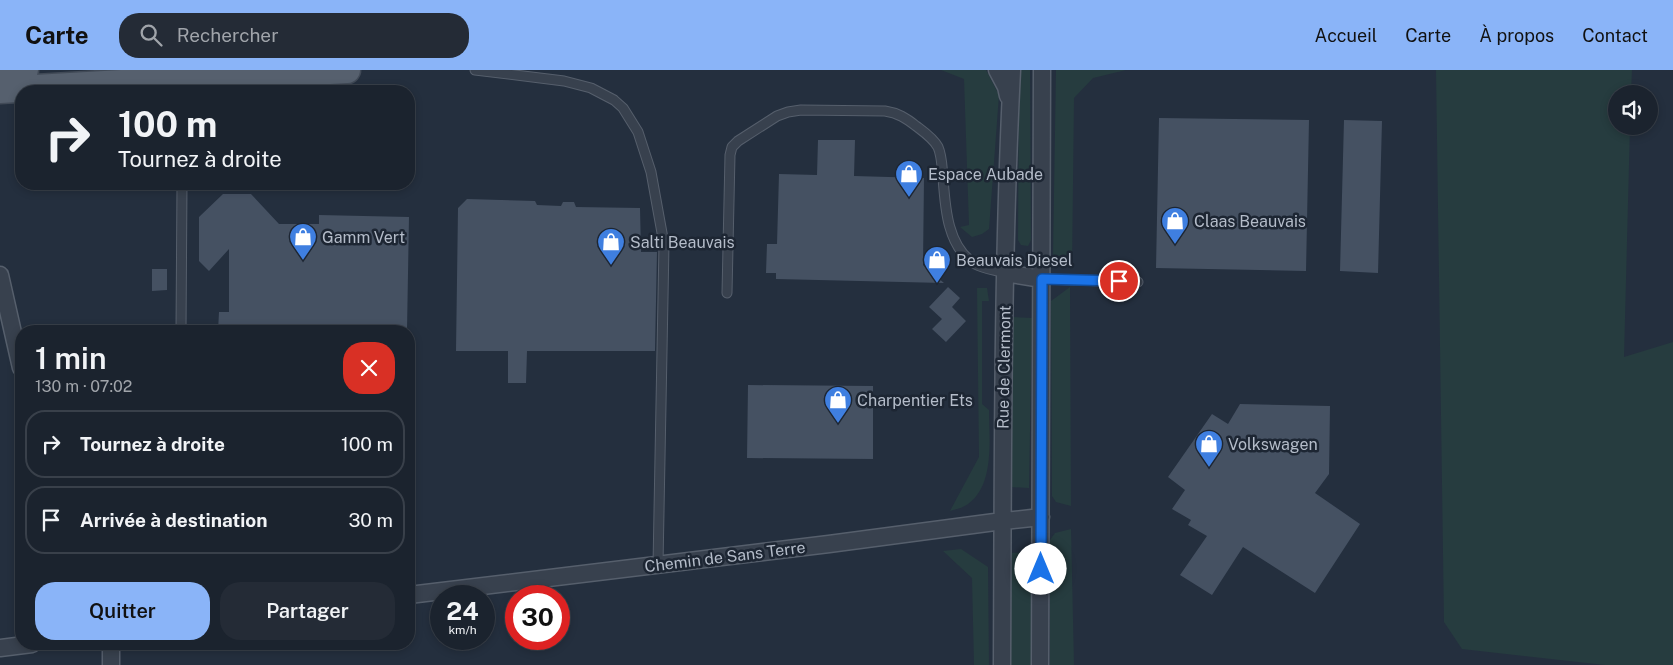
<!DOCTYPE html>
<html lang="fr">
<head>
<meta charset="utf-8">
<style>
  :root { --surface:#1b232e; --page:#242b36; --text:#f1f3f6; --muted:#a0a4aa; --line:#39404a; --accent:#8ab4f8 }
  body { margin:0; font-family:"Public Sans",sans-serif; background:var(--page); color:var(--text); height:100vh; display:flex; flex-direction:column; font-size:19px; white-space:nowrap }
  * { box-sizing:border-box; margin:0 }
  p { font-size:16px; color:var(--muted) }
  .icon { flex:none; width:28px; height:28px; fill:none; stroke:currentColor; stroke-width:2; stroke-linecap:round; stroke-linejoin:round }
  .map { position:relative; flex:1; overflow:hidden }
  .drawer { position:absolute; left:15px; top:255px; width:400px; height:325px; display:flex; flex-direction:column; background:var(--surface); border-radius:20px; box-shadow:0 2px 8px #0003,0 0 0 1px var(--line) }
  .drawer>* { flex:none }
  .hud { position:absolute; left:15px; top:15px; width:400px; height:105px; border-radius:20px; box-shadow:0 2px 8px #0003,0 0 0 1px var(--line); background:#1b232e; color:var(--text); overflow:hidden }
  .tools { position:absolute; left:1608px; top:15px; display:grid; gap:10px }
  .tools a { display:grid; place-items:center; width:50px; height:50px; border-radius:50%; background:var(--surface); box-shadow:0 2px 8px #0003,0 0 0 1px var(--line); font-size:25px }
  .speed { position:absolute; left:430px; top:515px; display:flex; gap:10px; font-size:25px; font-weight:700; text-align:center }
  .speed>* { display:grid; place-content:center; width:65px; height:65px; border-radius:50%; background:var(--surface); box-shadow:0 2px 8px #0003,0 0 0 1px var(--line); line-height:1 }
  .speed small { font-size:12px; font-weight:400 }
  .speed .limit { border:8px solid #d22; background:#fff; color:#111 }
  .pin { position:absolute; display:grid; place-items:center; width:42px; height:42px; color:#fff; margin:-21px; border:2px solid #fff; border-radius:50%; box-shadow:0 1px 5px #0007 }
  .me { position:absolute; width:55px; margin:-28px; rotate:0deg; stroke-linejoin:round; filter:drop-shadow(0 0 4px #0008) }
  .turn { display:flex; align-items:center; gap:18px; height:105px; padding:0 20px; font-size:22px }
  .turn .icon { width:65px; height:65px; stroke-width:2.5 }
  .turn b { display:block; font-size:35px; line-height:42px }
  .round { display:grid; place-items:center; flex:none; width:52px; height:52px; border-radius:20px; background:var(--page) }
  .headline { display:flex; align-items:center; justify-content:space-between; height:85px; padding:0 20px }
  h1 { font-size:30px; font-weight:600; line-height:38px }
  .primary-button { display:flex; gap:10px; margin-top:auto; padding:10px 20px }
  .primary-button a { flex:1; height:58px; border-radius:20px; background:var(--accent); color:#111; font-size:20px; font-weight:600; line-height:58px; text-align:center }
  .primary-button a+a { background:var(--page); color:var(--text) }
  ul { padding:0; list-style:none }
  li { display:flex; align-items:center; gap:15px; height:68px; margin:0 10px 8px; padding:0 10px; border:2px solid var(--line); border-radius:20px }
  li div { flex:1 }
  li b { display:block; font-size:19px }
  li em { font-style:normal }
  header { display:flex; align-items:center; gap:30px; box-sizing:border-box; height:70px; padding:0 25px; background:var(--accent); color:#111 }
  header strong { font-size:24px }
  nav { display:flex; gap:28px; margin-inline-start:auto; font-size:18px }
  .search { width:350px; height:45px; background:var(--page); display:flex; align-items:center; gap:12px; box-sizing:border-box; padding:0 18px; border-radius:20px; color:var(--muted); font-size:19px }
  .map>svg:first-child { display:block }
  .green { fill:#263c3f }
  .building { fill:#455162 }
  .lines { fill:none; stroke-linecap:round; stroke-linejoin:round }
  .service-casing { stroke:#565f6c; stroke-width:11 }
  .minor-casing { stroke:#565f6c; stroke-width:19 }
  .primary-casing { stroke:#414a57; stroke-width:29 }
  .service { stroke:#38414e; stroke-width:9 }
  .minor { stroke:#38414e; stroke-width:16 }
  .primary { stroke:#56606e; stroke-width:26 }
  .route-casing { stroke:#114b97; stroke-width:12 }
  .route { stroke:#1a73e8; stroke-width:9 }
  .labels { text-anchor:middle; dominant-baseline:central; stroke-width:5; stroke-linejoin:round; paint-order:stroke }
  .poi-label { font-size:16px; fill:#b4bcc9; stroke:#1d2633; text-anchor:start }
  .street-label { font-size:16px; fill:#b4bcc9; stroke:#1d2633 }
</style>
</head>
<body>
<header>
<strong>Carte</strong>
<div class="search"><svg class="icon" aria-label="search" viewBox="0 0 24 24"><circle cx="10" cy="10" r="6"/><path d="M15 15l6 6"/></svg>Rechercher</div>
<nav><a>Accueil</a><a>Carte</a><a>À propos</a><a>Contact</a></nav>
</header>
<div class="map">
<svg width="1673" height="595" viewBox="0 0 1673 595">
  <rect width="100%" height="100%" fill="#242f3e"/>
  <path class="green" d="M 941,0 L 986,0 L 999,25 L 989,159 L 982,164 L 972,167 L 960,157 L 969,155 L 964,9 Z
    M 1019,0 L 1030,0 L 1031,170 L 1028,176 L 1021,175 L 1018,170 Z
    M 1056,0 L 1126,0 L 1093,8 L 1074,28 L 1072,199 L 1053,185 Z
    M 1436,0 L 1632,0 L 1631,24 L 1616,24 L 1616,56 L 1630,56 L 1624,287 L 1673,272 L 1673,595 L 1605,595 L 1462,579 L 1444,552 Z
    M 1070,217 L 1071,436 L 1056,432 L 1052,426 L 1051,231 Z
    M 977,218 L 987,218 L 989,231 L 982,231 L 982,334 L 989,340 C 989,369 995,415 968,434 C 963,438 956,439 950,441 L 979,387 Z
    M 1012,247 L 1032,248 L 1029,418 L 1009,417 Z
    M 1071,459 L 1074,595 L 1050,595 L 1050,470 L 1055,463 Z
    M 961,479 L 988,497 L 989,595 L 974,595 L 972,508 L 943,481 Z
    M 1031,482 L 1031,595 L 1010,595 L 1010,483 Z"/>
  <path class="building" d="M 1159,48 L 1309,50 L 1306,201 L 1156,198 Z
    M 1344,50 L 1382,51 L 1378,203 L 1340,201 Z
    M 818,70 L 855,70 L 854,106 L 924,108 L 923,195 L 944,213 L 776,209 L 776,203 L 766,203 L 767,174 L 777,174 L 779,104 L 817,105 Z
    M 223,124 L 251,124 L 279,154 L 319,154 L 319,145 L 409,147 L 407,261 L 218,261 L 219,242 L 229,242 L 229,179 L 209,201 L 199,191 L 199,147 Z
    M 467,129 L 535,131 L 537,135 L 561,136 L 563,132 L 574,132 L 576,137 L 640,138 L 641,182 L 657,182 L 655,281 L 527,281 L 526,313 L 508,313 L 508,281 L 456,281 L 458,138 Z
    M 152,199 L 167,199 L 167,220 L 152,221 Z
    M 948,217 L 960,228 L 952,237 L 966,251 L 946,272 L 932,259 L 942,249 L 929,237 Z
    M 748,315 L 873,316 L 873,389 L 747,388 Z
    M 1240,334 L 1330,336 L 1329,404 L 1315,423 L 1360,454 L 1315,523 L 1243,477 L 1212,525 L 1180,505 L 1207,466 L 1188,455 L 1191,450 L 1172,439 L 1185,420 L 1168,407 L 1212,344 L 1228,354 Z"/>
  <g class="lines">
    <defs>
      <path id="service" d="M 475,0 L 564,11 L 591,18 L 614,30 L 623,38 L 638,62 L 651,102 L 664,174 L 658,495
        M 1042,209 L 1138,212
        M 727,223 L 730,85 L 732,77 L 738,71 L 777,46 L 788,42 L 801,40 L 885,41 C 898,43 906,48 916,56 C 924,62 933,68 938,77 C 942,86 942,98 943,107 C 945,136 947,177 975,194 C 984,199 995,200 1005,203
        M 181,261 L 182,114"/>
      <path id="minor" d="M 997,0 L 1006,17 L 1008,26
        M 1005,203 L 1042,209
        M 0,205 L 21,298
        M 409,525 L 829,474 L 995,452 L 1041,447
        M 111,574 L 111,595
        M 0,578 L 32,574
        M 1002,595 C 1003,397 1002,198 1012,0
        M 1040,595 L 1042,0"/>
      <path id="primary" d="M 0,2 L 25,0
        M 0,20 L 347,0"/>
    </defs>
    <use href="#service" class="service-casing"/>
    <use href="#minor" class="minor-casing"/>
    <use href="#primary" class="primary-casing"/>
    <use href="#service" class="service"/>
    <use href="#minor" class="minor"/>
    <use href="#primary" class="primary"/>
  </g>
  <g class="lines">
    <defs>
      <path id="route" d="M 1041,499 L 1042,209 L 1119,211"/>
    </defs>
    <use href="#route" class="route-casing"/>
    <use href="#route" class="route"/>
  </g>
  <defs>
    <symbol id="shop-pin" viewBox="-11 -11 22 30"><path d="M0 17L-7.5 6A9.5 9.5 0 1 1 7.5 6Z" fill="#3f7fe0" stroke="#1d2633"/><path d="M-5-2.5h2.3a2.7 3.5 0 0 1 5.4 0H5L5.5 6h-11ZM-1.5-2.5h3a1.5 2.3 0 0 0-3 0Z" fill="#fff"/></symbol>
  </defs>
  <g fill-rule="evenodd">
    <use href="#shop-pin" x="893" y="88" width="32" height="43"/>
    <use href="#shop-pin" x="1159" y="135" width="32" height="43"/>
    <use href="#shop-pin" x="287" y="151" width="32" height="43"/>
    <use href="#shop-pin" x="595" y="156" width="32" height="43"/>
    <use href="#shop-pin" x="921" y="174" width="32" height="43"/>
    <use href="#shop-pin" x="822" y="314" width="32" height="43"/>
    <use href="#shop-pin" x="1193" y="358" width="32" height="43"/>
  </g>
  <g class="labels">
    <g class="poi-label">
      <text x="928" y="104">Espace Aubade</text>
      <text x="1194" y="151">Claas Beauvais</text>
      <text x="322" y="167">Gamm Vert</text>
      <text x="630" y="172">Salti Beauvais</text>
      <text x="956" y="190">Beauvais Diesel</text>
      <text x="857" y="330">Charpentier Ets</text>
      <text x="1228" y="374">Volkswagen</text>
    </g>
    <g class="street-label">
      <text transform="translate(1004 297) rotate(-89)">Rue de Clermont</text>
      <text transform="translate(725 487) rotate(-7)">Chemin de Sans Terre</text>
    </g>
  </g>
</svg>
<div class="tools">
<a><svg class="icon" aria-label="sound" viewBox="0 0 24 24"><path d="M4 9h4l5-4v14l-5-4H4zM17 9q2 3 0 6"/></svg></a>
</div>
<div class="speed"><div>24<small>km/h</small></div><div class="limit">30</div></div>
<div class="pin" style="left:1119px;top:211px;background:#d93025"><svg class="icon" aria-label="arrive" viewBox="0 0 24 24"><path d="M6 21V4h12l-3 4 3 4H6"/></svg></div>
<svg class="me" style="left:1041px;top:499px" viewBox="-20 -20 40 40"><circle r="19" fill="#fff"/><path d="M0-13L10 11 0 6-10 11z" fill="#1a73e8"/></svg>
<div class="hud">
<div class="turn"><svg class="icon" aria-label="right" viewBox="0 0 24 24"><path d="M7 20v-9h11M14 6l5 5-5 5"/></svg><div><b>100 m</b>Tournez à droite</div></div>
</div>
<section class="drawer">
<div class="headline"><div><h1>1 min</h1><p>130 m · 07:02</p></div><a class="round" style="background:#d93025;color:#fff"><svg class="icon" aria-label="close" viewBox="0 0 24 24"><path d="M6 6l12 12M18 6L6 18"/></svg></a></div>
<ul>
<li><svg class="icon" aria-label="right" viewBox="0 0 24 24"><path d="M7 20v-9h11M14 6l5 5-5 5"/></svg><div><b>Tournez à droite</b></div><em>100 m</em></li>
<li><svg class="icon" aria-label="arrive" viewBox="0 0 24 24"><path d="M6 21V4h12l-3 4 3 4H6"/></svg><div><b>Arrivée à destination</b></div><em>30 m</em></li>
</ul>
<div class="primary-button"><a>Quitter</a><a>Partager</a></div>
</section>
</div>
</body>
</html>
